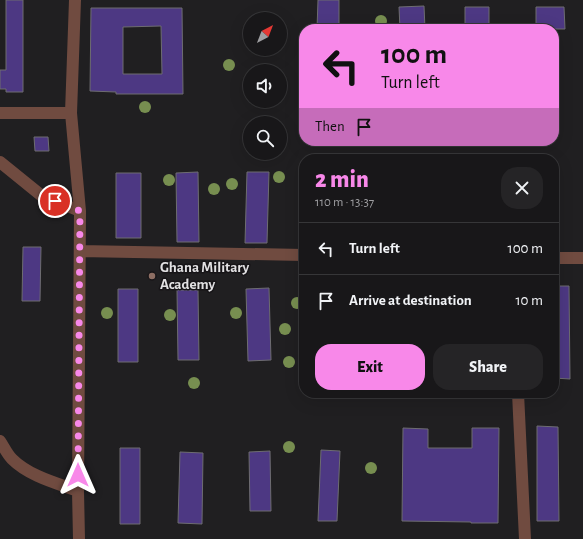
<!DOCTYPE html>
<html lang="en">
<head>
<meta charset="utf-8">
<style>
  :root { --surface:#181719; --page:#252426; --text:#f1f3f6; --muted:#9f9fa2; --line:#363638; --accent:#f888e9 }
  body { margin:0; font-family:"Alegreya Sans",sans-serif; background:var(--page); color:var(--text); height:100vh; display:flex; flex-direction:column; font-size:15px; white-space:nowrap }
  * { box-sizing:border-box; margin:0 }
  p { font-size:13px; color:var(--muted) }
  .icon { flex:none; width:22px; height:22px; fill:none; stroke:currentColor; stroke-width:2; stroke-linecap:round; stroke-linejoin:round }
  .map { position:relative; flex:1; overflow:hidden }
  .panel { position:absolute; left:299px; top:154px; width:260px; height:244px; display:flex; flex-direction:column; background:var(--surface); border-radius:16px; box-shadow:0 4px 16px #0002,0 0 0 1px var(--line) }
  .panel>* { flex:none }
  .hud { position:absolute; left:299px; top:24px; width:260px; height:122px; border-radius:16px; box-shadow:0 4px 16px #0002,0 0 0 1px var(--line); background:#f888e9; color:#111; overflow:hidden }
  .needle { width:26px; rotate:42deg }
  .controls { position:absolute; left:243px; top:12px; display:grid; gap:8px }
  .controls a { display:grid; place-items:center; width:44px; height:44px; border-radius:50%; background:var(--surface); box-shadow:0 4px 16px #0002,0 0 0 1px var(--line); font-size:20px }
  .pin { position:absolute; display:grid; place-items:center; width:34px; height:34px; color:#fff; margin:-17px; border:2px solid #fff; border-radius:50%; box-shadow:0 1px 4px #0007 }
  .me { position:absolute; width:44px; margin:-22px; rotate:0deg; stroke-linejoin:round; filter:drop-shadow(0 0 3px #0008) }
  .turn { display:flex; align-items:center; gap:14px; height:84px; padding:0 16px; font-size:18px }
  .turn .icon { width:52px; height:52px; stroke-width:2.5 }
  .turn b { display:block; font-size:28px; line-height:34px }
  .then { display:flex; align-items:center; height:38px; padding:0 16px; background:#0003; gap:8px; font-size:15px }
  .round { display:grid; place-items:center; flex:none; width:42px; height:42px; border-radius:16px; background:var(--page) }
  .head { display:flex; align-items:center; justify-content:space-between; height:68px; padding:0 16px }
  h1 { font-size:24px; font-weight:800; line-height:30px; color:var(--accent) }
  .button { display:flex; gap:8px; margin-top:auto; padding:8px 16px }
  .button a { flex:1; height:46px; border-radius:16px; background:var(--accent); color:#111; font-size:16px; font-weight:800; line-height:46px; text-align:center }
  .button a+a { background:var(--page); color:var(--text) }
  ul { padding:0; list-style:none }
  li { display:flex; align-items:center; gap:12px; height:52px; padding:0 16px; border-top:1px solid var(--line) }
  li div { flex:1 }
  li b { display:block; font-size:15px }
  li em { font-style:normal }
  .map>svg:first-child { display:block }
  .building { fill:#4d3883; stroke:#6e6d71; fill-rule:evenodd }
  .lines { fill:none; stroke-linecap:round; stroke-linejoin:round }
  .minor { stroke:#704b40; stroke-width:12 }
  .tree { fill:#778e50 }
  .route { stroke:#f888e9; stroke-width:7; stroke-dasharray:0 12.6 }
  .education-dot { fill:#8d6e63; stroke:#171518; stroke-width:1.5 }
  .labels { text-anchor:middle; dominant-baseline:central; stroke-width:3; stroke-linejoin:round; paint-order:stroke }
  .poi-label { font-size:15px; font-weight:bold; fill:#e2e1e3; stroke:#171518; text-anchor:start }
</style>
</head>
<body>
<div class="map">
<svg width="583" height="539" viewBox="0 0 583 539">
  <rect width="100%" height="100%" fill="#201f21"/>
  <path class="building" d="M 6,0 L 23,0 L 23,92 L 6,92 L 6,89 L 0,89 L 0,70 L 6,70 Z
    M 318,0 L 339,0 L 339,29 L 317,29 Z
    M 424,6 L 425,29 L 400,29 L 399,7 Z
    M 465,7 L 489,7 L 489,29 L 465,29 Z
    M 536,7 L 564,7 L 565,29 L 536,29 Z
    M 91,8 L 182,8 L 183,94 L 116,94 L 116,92 L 90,91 ZM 161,26 L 162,74 L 123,74 L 123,27 Z
    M 34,137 L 48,137 L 49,151 L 35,151 Z
    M 198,172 L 199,242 L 177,242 L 176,173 Z
    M 247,172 L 269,172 L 267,243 L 245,243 Z
    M 116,173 L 141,173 L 141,238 L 116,238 Z
    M 23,247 L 41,247 L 40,301 L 22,301 Z
    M 554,286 L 569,286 L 570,379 L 554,378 Z
    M 269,288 L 271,360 L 248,361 L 246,289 Z
    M 118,289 L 138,289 L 138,362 L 118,362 Z
    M 177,290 L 198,290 L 199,360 L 178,360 Z
    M 537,426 L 558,427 L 559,521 L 537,521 Z
    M 403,428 L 428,429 L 428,448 L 472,448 L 472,428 L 499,428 L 498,523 L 471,523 L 471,522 L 402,521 Z
    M 120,448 L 140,448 L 140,524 L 120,524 Z
    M 321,450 L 340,451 L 337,521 L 318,521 Z
    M 270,451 L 271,511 L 250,511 L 249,452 Z
    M 180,452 L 203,453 L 202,524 L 178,523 Z"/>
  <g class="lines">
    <path class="minor" d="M 75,0 L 71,113 L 80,211 L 78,491 L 79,539
      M 0,113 L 71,113
      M 0,162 L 42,196 L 80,211
      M 80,251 L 304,255
      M 554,258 L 583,258
      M 518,393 L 525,539
      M 0,441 C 4,447 7,454 12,459 C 29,476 56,483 78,491"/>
  </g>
  <g class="tree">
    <circle cx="381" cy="21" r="6"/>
    <circle cx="229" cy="65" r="6"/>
    <circle cx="145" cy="107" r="6"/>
    <circle cx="279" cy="177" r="6"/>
    <circle cx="169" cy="180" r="6"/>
    <circle cx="232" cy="184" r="6"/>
    <circle cx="214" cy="189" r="6"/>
    <circle cx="297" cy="303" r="6"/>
    <circle cx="107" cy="313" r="6"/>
    <circle cx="236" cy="313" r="6"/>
    <circle cx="170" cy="315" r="6"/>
    <circle cx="285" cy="329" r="6"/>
    <circle cx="289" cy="362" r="6"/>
    <circle cx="194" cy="383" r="6"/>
    <circle cx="289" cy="447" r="6"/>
    <circle cx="371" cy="468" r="6"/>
  </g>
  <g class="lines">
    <path class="route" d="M 55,201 L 80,211 L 78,475"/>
  </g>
  <circle class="education-dot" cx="152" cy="276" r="4"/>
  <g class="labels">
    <g class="poi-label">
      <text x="160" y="267">Ghana Military<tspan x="160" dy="17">Academy</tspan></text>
    </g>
  </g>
</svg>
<div class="controls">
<a><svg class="needle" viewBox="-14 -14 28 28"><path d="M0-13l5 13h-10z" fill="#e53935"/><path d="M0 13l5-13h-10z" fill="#9f9fa2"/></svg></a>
<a><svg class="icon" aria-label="sound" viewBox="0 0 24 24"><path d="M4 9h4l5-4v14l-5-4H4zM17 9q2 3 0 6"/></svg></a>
<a><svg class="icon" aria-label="search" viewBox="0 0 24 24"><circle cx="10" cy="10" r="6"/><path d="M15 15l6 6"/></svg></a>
</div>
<div class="pin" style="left:55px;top:201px;background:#d93025"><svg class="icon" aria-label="arrive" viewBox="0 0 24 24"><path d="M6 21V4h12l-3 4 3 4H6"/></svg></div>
<svg class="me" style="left:78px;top:475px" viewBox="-20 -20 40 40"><path d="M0-17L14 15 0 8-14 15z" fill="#f888e9" stroke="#fff" stroke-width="4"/></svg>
<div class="hud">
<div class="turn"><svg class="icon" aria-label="left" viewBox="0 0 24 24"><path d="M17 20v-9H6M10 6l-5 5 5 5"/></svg><div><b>100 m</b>Turn left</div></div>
<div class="then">Then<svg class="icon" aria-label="arrive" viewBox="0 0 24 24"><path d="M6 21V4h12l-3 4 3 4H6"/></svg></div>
</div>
<section class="panel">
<div class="head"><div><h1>2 min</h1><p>110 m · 13:37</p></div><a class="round"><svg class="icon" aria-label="close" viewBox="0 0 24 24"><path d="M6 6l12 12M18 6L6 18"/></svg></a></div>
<ul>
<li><svg class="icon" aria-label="left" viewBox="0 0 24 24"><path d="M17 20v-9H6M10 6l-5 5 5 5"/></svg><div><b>Turn left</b></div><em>100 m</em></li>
<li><svg class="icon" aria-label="arrive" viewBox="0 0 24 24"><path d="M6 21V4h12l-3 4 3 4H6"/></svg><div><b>Arrive at destination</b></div><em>10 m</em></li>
</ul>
<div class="button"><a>Exit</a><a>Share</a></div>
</section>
</div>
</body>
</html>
